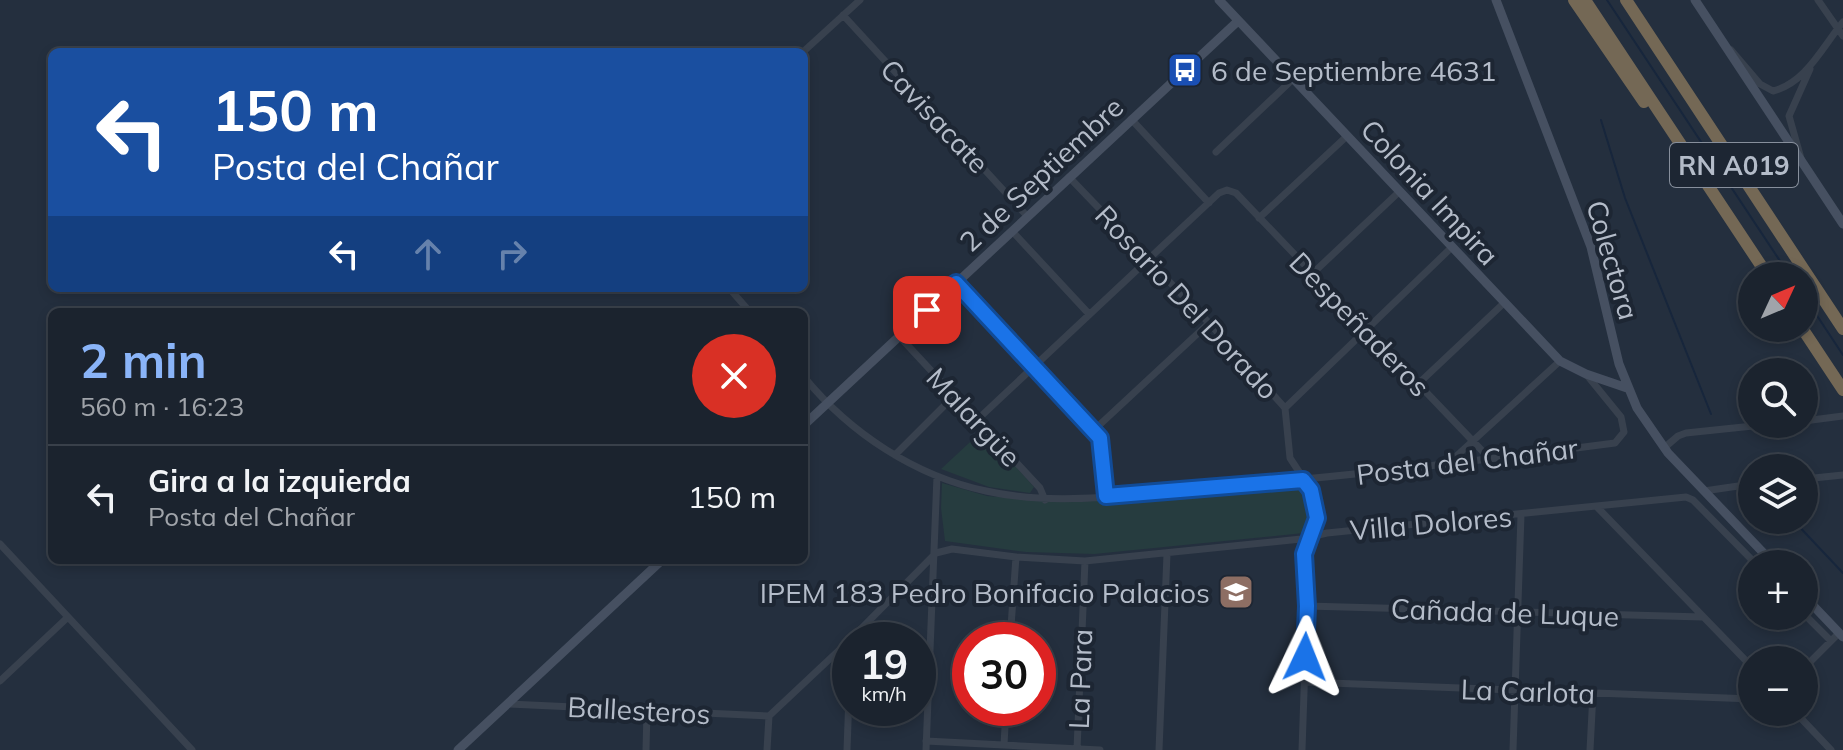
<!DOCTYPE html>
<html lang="es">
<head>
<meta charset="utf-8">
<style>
  :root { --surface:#1b232e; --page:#282f3a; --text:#f1f3f6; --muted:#a0a4aa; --line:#39404a; --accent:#8ab4f8 }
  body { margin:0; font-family:Mulish,sans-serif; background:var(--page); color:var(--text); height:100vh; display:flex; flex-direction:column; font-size:30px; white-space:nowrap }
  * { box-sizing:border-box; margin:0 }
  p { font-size:26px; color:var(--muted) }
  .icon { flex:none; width:44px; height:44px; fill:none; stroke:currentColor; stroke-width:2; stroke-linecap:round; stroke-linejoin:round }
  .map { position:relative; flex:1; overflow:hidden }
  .side { position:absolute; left:48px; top:308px; width:760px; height:256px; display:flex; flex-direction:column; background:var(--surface); border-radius:12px; box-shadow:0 4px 12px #0003,0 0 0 2px var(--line) }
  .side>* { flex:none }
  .banner { position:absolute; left:48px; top:48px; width:760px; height:244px; border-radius:12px; box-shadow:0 4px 12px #0003,0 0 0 2px var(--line); background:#1a4fa0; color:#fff; overflow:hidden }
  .needle { width:52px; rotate:46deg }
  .fabs { position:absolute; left:1738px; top:262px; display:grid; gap:16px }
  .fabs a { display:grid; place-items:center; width:80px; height:80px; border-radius:50%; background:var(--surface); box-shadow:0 4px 12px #0003,0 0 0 2px var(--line); font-size:40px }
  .speed { position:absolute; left:832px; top:622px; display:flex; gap:16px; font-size:40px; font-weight:700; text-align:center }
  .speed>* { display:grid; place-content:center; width:104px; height:104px; border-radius:50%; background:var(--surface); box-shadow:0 4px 12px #0003,0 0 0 2px var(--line); line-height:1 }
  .speed small { font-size:20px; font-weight:400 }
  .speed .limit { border:12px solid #d22; background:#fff; color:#111 }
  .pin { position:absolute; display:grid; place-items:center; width:68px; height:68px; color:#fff; margin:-34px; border-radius:16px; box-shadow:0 4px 12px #0006 }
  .me { position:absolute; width:88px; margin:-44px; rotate:2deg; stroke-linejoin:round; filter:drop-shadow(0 0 6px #0008) }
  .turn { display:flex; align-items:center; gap:28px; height:168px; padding:0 32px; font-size:36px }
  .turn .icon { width:104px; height:104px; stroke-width:2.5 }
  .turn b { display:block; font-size:56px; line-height:68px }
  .lanes { display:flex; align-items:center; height:76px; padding:0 32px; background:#0003; justify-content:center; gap:40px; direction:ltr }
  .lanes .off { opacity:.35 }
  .round { display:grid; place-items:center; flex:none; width:84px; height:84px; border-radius:42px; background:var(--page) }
  .summary { display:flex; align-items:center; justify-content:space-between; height:136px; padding:0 32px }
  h1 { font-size:48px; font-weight:700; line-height:60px; color:var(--accent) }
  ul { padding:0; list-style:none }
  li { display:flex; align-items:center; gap:24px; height:104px; padding:0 32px; border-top:2px solid var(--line) }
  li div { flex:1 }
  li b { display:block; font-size:30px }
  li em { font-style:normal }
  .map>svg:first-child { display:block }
  .green { fill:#263c3f }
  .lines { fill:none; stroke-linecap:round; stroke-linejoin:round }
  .stream { stroke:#17263c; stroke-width:2 }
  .street { stroke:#38414e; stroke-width:7 }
  .secondary { stroke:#465061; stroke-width:9 }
  .highway { stroke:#746855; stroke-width:12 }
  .route-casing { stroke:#114b97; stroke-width:20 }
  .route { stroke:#1a73e8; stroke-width:14 }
  .labels { text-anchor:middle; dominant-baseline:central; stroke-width:8; stroke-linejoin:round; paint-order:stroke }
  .shield { fill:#1d2633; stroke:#878f9c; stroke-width:2 }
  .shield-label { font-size:26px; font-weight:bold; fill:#b4bcc9 }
  .poi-label { font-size:28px; fill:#b4bcc9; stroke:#1d2633; text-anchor:start }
  .street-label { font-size:28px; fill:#b4bcc9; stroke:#1d2633 }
</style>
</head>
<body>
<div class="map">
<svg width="1843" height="750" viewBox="0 0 1843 750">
  <rect width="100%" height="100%" fill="#242f3e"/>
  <path class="green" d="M 983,430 L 1034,487 L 1030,493 L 989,487 L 941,469 Z
    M 1304,482 L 1312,521 L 1304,533 L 1094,554 L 1026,552 L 945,541 L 941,508 L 942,483 L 987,496 L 1050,501 L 1208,494 Z"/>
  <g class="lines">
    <path class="stream" d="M 1607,0 L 1790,276
      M 1601,120 L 1625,198 L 1711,414
      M 1804,296 L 1843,355
      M 1793,520 L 1843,573"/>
    <path class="street" d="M 1818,0 L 1843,36
      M 843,15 L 1027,216
      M 1731,50 L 1760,84 L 1773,91 C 1806,83 1823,46 1843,22
      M 803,52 L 860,0
      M 1131,119 L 1209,203
      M 1216,152 L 1293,79
      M 1802,162 L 1789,116 L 1810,69
      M 1069,177 L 1209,323 L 1285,408 L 1290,458 L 1311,490 L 1317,518 L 1304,554 L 1307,606 L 1302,750
      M 1259,218 L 1347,136
      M 1012,231 L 1089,314
      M 1312,274 L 1400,191
      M 956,283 L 1100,438 L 1106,496
      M 729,288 L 750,312
      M 899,336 L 1040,488 L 1045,500
      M 804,377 C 850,433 915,476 986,491 C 1057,507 1132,494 1204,488 C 1341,477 1478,461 1615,443 L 1624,432 L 1621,417 L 1586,374
      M 1418,384 L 1505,302
      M 1285,408 L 1452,247
      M 977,420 L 1219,193 L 1227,190 L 1236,193 L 1490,459
      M 1804,421 L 1843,416
      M 1094,430 L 1209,323
      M 1664,448 L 1678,436 L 1686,433 L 1772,424
      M 895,455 L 954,396
      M 1451,461 L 1560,361
      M 1804,479 L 1843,475
      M 1704,491 L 1752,484
      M 1598,508 L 1752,667
      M 0,544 L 192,750
      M 936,553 L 952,549 L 1016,557 L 1085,561 L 1301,539 L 1327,533 L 1686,497 L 1693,500 L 1756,564
      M 1307,606 L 1702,617
      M 1804,614 L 1831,641
      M 1010,640 L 1016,557
      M 1804,668 L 1839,633
      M 0,681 L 68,617
      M 1304,682 L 1752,699
      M 509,704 L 769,716
      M 1795,712 L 1831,750
      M 769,716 L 851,639 L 936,553
      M 926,741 L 1100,750
      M 1004,745 L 1006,708
      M 1077,749 L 1085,561
      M 646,750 L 647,711
      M 767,750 L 769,716
      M 847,750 L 850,667
      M 926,750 L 937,476
      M 1159,750 L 1167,554
      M 1513,750 L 1521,515
      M 1590,750 L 1593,693"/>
    <path class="secondary" d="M 1219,0 L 1560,361 L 1586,374 L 1627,388
      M 1496,0 L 1591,247 L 1619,364 L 1637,408 L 1668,453 L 1774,564
      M 1695,0 L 1843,224
      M 804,425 L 1238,21
      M 1804,596 L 1843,637
      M 458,750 L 662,560"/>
    <path class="highway" d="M 1574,0 L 1644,102
      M 1585,0 L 1768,276
      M 1626,0 L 1843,329
      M 1802,328 L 1843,390"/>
  </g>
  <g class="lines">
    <defs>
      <path id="route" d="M 927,310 L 956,283 L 1100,438 L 1106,496 L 1303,480 L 1311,490 L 1317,518 L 1304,554 L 1307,606 L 1305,657"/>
    </defs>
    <use href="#route" class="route-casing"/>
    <use href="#route" class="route"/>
  </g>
  <defs>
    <symbol id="bus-square" viewBox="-11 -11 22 22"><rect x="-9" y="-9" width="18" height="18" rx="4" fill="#1a4fb4" stroke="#1d2633"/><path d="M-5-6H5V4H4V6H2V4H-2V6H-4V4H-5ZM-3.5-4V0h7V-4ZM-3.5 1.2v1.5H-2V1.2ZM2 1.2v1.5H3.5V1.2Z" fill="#fff"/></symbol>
    <symbol id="school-square" viewBox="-11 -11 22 22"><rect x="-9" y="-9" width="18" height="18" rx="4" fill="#8d6e63" stroke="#1d2633"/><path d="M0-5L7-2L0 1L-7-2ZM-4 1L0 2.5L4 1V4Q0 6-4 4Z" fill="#fff"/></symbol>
  </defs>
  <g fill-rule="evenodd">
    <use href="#bus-square" x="1165" y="50" width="40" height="40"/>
    <use href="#school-square" x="1216" y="572" width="40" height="40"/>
  </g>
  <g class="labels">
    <rect class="shield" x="1670" y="143" width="128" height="44" rx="6"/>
    <g class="shield-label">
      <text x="1734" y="165">RN A019</text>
    </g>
    <g class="poi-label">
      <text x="1211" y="70">6 de Septiembre 4631</text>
      <text x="1210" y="592" text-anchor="end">IPEM 183 Pedro Bonifacio Palacios</text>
    </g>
    <g class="street-label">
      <text transform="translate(935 116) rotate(47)">Cavisacate</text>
      <text transform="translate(1041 174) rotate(-43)">2 de Septiembre</text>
      <text transform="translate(1430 192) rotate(47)">Colonia Impira</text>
      <text transform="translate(1613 260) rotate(74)">Colectora</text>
      <text transform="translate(1187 302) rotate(47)">Rosario Del Dorado</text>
      <text transform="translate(1360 324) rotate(46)">Despeñaderos</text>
      <text transform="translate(974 417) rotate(47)">Malargüe</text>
      <text transform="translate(1467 461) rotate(-7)">Posta del Chañar</text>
      <text transform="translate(1431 523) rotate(-5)">Villa Dolores</text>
      <text transform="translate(1505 612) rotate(2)">Cañada de Luque</text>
      <text transform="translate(1080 679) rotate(-88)">La Para</text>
      <text transform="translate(1528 691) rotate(2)">La Carlota</text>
      <text transform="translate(639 710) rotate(3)">Ballesteros</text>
    </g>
  </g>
</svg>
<div class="fabs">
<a><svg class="needle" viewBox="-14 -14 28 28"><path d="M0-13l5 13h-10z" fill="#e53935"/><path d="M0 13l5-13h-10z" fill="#a0a4aa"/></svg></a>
<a><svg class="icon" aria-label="search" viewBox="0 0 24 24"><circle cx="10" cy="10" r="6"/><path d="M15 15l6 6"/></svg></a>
<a><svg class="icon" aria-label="layers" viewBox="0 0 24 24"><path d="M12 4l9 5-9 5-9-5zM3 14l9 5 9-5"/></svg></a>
<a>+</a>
<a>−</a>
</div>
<div class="speed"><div>19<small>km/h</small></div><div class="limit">30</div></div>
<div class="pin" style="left:927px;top:310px;background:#d93025"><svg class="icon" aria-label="arrive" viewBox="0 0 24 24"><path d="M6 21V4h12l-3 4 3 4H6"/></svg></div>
<svg class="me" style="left:1305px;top:657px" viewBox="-20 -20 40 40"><path d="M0-17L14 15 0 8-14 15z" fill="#1a73e8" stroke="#fff" stroke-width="4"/></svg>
<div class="banner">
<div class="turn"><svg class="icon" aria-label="left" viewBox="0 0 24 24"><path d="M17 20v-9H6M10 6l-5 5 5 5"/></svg><div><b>150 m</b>Posta del Chañar</div></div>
<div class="lanes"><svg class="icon" aria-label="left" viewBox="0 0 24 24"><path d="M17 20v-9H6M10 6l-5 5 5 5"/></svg><svg class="icon off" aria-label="ahead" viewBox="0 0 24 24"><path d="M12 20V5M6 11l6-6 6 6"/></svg><svg class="icon off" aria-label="right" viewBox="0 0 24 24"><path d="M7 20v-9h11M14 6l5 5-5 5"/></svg></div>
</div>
<section class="side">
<div class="summary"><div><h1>2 min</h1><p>560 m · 16:23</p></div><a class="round" style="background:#d93025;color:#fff"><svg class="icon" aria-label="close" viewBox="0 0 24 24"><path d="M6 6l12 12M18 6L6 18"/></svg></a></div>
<ul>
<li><svg class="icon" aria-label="left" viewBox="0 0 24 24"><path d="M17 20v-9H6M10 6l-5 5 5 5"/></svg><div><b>Gira a la izquierda</b><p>Posta del Chañar</p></div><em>150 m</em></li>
</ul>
</section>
</div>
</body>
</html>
